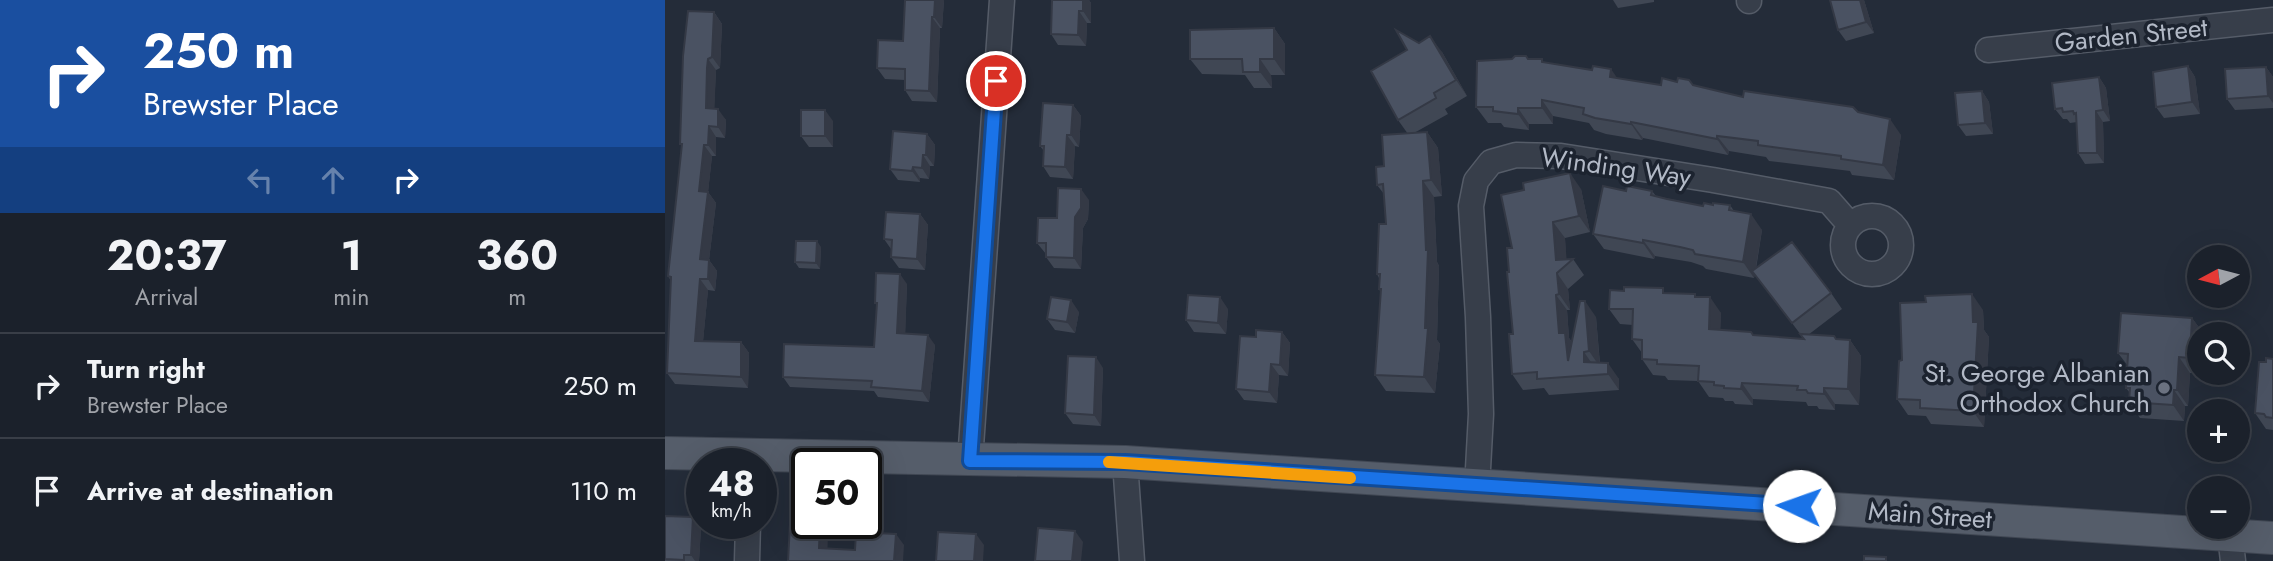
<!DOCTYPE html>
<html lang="en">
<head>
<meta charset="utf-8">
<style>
  :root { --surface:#1b212b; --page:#242933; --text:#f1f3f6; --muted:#a0a3a9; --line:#393e47 }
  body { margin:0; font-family:Jost,sans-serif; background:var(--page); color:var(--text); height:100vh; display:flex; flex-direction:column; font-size:26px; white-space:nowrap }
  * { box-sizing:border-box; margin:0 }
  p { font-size:23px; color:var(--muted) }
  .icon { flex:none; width:38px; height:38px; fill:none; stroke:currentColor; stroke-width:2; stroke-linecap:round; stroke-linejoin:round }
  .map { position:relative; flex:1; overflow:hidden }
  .drawer { display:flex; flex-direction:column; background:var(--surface); width:665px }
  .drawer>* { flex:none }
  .hud { background:#1a4fa0; color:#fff; overflow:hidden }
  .needle { width:46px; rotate:263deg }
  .controls { position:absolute; left:1522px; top:245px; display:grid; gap:14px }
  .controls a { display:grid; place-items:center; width:63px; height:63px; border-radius:50%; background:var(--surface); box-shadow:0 7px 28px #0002,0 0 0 2px var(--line); font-size:35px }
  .speed { position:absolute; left:21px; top:448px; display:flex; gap:14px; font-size:35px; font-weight:700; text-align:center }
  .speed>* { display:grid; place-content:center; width:91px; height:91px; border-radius:50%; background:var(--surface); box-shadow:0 7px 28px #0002,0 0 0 2px var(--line); line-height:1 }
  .speed small { font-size:18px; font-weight:400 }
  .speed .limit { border:4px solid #111; border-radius:10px; background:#fff; color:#111 }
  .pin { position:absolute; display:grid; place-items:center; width:60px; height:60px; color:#fff; margin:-30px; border:4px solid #fff; border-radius:50%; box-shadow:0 2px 7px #0007 }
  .me { position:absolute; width:77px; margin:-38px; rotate:273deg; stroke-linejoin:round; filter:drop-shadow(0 0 5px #0008) }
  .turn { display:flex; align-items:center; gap:24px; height:147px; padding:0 28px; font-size:32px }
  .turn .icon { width:91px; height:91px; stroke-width:2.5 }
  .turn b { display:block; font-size:49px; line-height:60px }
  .lanes { display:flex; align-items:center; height:66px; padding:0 28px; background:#0003; justify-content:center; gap:35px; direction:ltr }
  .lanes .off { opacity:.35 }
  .eta { display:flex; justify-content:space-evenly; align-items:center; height:119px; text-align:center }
  .eta b { font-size:42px; font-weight:700; line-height:49px }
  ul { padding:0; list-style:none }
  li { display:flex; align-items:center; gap:21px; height:105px; padding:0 28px; border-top:2px solid var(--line) }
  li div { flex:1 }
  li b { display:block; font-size:26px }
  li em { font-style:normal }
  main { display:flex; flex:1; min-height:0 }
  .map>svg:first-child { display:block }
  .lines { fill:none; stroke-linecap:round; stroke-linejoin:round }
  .minor-casing { stroke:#555c68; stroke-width:27 }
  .major-casing { stroke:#404753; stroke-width:34 }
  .minor { stroke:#373e4a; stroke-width:24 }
  .major { stroke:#555d6a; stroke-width:32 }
  .wall { fill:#404754 }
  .shaded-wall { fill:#343945 }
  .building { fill:#4a5262; stroke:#343945; stroke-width:2 }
  .route-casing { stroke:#114b97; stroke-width:18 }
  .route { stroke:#1a73e8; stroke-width:12 }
  .slow { stroke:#f59e0b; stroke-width:12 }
  .worship-dot { fill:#6b7280; stroke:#1c232f; stroke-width:2.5 }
  .labels { text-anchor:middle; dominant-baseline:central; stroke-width:7; stroke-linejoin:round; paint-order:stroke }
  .street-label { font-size:26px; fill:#b2b9c6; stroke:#1c232f }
  .poi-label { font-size:26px; fill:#b2b9c6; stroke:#1c232f; text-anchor:end }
</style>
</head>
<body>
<main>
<section class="drawer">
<div class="hud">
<div class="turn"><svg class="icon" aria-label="right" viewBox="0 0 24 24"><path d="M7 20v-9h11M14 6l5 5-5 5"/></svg><div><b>250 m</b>Brewster Place</div></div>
<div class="lanes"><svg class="icon off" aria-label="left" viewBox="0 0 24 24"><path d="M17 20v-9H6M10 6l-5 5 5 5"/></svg><svg class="icon off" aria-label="ahead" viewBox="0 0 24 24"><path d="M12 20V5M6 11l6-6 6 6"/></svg><svg class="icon" aria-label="right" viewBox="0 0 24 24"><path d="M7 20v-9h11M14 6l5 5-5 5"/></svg></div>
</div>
<div class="eta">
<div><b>20:37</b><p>Arrival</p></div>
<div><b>1</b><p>min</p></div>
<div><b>360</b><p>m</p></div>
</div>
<ul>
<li><svg class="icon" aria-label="right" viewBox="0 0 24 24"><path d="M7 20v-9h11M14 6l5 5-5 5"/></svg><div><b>Turn right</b><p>Brewster Place</p></div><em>250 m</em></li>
<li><svg class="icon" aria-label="arrive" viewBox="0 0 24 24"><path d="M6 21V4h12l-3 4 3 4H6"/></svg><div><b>Arrive at destination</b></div><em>110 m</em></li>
</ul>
</section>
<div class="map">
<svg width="1608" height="561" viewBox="0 0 1608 561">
  <rect width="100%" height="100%" fill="#242c39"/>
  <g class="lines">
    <defs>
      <path id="minor" d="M 1084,0 L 1084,1
        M 1323,50 L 1608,20
        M1178 245a29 29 0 1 1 58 0a29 29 0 1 1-58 0Z
        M 305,461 L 337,0
        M 460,462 L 467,561
        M 812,487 L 816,414 L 813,317 L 806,206 L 811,181 L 826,162 L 851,155 L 896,156 L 1048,180 L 1164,201 L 1185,225
        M 1565,535 L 1568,561
        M 82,561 L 83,523"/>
      <path id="major" d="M 0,453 L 460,462 L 1608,538"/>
    </defs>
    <use href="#minor" class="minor-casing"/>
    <use href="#major" class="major-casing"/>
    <use href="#minor" class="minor"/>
    <use href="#major" class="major"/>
  </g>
  <path class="wall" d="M 279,0 L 277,28 L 275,28 L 272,102 L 247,101 L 240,90 L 240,80 L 220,79 L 212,68 Z
    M 387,0 L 424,0 L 426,3 L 426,23 L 422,23 L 421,46 L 393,45 L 386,34 Z
    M 948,0 L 989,0 L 989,2 L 953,8 Z
    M 1165,0 L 1199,0 L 1209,33 L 1181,41 L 1173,30 Z
    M 49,12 L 57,24 L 55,68 L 51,70 L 49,109 L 61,120 L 60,138 L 51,137 L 51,156 L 47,156 L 43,192 L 51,203 L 44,260 L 52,271 L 50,291 L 43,290 L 38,341 L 76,342 L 84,353 L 83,388 L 10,384 L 2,373 L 6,281 L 3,276 L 17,146 L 15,144 Z
    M 609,28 L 620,44 L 620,75 L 606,75 L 607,88 L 589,88 L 580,75 L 537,74 L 525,59 Z
    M 754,43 L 777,52 L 802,96 L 780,109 L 783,114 L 749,133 L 762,132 L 773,148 L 777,196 L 769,197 L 772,262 L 774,266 L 772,340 L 775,344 L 770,393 L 721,391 L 710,375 L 716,293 L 714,289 L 714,278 L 712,274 L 721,224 L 719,194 L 712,185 L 719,166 L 743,134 L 733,120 Z
    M 863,59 L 952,78 L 996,85 L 1028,85 L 1078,97 L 1193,112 L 1236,135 L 1229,180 L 1187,175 L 1185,171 L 1104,161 L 1101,157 L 1064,151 L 1063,155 L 978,138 L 977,140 L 941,134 L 929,130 L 924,123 L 888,116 L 888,124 L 864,124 L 864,130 L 839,127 L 836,123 L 823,123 L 811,107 Z
    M 1523,66 L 1530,77 L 1535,114 L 1499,118 L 1491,107 Z
    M 1601,67 L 1608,77 L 1608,108 L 1570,110 L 1562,99 Z
    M 1434,77 L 1441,88 L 1445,121 L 1438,122 L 1439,163 L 1420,164 L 1413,153 L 1412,122 L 1405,123 L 1402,119 L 1398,119 L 1390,109 Z
    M 1317,91 L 1324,102 L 1328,134 L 1301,136 L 1293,125 Z
    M 408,105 L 416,116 L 414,147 L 410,146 L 408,179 L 385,177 L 378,166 L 379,151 L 375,146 Z
    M 168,121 L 168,147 L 144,147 L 136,136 Z
    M 262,134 L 270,145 L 269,166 L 265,166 L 264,179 L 255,178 L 255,182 L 233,180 L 225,169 Z
    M 916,189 L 925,232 L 900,238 L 901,259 L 908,259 L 919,275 L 903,289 L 905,310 L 902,310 L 904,338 L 907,342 L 931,317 L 935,363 L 954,379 L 954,390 L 884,395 L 879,388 L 858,390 L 847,374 L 848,334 L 844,272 L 847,248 Z
    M 961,191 L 987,191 L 991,196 L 1038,206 L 1065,205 L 1069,211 L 1097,230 L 1091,269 L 1166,293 L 1177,309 L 1143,335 L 1171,340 L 1185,340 L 1196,356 L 1194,405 L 1170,404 L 1170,410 L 1154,409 L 1152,406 L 1143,406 L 1141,402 L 1088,399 L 1088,405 L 1070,404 L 1068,401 L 1060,401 L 1058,398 L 1044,397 L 1033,381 L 1003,380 L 1000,376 L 988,375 L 977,359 L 977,353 L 967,339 L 968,325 L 955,324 L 944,309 L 1001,293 L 1032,297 L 1056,313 L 1055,329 L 1088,335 L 1139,339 L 1090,274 L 1089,278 L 1041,269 L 1038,266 L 1026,262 L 990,256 L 989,259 L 939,249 L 928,234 Z
    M 424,200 L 423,219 L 418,228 L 416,269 L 389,268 L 381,257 L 381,254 L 372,243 L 392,218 Z
    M 255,214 L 263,225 L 260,270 L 234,268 L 226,257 L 226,249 L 219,239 Z
    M 156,247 L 155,269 L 134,268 L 130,262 Z
    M 242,284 L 240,333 L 270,345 L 264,402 L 213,397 L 209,391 L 125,387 L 118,377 L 209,347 L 212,305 L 210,303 Z
    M 563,309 L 561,334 L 529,332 L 521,320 Z
    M 1318,310 L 1319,330 L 1324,337 L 1319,427 L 1266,424 L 1261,416 L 1243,415 L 1232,399 Z
    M 414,312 L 410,333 L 390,330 L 382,319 Z
    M 1527,318 L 1538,333 L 1535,334 L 1535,373 L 1536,373 L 1525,373 L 1523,406 L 1520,406 L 1519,421 L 1475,418 L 1464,402 L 1465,393 L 1461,388 L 1463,366 L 1453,353 Z
    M 617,332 L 625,343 L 623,376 L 614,375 L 612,403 L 579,400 L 571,389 L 591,337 Z
    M 1608,359 L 1608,430 L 1601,429 L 1590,413 Z
    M 438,368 L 436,426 L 408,424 L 400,413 Z
    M 0,516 L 36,528 L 34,561 L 0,561 Z"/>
  <path class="shaded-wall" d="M 270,0 L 279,0 L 277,28 L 269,17 Z
    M 417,0 L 424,0 L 426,3 L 426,23 L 418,11 Z
    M 1195,0 L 1199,0 L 1209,33 L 1201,22 Z
    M 414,11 L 422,23 L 421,46 L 413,35 Z
    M 49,12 L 57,24 L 55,68 L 47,57 Z
    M 267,17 L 275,28 L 272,102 L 264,91 Z
    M 609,28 L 620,44 L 620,75 L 609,59 Z
    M 765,36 L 777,52 L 802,96 L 791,80 Z
    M 43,59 L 51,70 L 49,119 L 41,108 Z
    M 595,59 L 606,75 L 607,88 L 595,72 Z
    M 1523,66 L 1530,77 L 1535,114 L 1527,102 Z
    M 1601,67 L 1608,77 L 1608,103 L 1603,96 Z
    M 946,69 L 957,85 L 945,77 Z
    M 1434,77 L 1441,88 L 1445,121 L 1438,110 Z
    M 1317,91 L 1324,102 L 1328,134 L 1320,123 Z
    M 877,100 L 888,116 L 888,124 L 877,108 Z
    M 408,105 L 416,116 L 414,147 L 406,135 Z
    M 853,108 L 864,124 L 864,130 L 853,114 Z
    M 53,109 L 61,120 L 60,138 L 53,127 Z
    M 160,110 L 168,121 L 168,147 L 160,136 Z
    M 1431,111 L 1438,122 L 1439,163 L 1432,153 Z
    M 1225,119 L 1236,135 L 1229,180 L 1218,165 Z
    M 966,122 L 978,138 L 977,140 L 966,124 Z
    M 44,126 L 51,137 L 51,156 L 43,145 Z
    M 762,132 L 773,148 L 777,196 L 766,180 Z
    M 262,134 L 270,145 L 269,166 L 261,155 Z
    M 402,135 L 410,146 L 408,179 L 400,167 Z
    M 1052,136 L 1064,151 L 1063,155 L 1052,139 Z
    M 39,145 L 47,156 L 42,202 L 34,191 Z
    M 258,155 L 265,166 L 264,179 L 257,168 Z
    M 248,167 L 255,178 L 255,182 L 247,171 Z
    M 905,173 L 916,189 L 925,232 L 914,216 Z
    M 758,181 L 769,197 L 772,262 L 774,266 L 772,340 L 775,344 L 770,393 L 759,377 L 760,328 L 761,250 Z
    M 416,189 L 424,200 L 423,219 L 418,228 L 416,269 L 409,258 L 410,217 Z
    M 43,192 L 51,203 L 44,260 L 52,271 L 50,291 L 43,279 L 35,259 Z
    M 255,214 L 263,225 L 260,270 L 252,259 Z
    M 1086,214 L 1097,230 L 1089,278 L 1078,262 Z
    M 888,222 L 900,238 L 902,265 L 891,260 Z
    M 978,240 L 990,256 L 989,259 L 978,243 Z
    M 152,241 L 156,247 L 155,269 L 151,263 Z
    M 892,273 L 903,289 L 905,310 L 894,294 Z
    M 235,274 L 242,284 L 240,343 L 232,333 Z
    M 35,279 L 43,290 L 37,352 L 30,341 Z
    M 1307,294 L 1318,310 L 1319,330 L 1324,337 L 1319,427 L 1308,411 Z
    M 891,295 L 902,310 L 904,338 L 911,348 L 903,361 L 894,333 Z
    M 555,297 L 563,309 L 561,334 L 553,323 Z
    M 1045,297 L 1056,313 L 1055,344 L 1044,329 Z
    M 406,300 L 414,312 L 410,333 L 402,322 Z
    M 920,301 L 931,317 L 935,367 L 924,351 Z
    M 1527,318 L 1538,333 L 1535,334 L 1535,372 L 1525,358 Z
    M 617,332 L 625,343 L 623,376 L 615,365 Z
    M 263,335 L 270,345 L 264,402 L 257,391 Z
    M 1185,340 L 1196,356 L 1194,405 L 1183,389 Z
    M 76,342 L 84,353 L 83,388 L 76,377 Z
    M 919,352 L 930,368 L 919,362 Z
    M 431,357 L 438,368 L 436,426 L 429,415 Z
    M 1514,357 L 1525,373 L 1523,406 L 1512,390 Z
    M 943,363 L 954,379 L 954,390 L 943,374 Z
    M 606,364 L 614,375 L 612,403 L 604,392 Z
    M 1077,383 L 1088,399 L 1088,405 L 1076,389 Z
    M 1159,388 L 1170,404 L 1170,410 L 1159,394 Z
    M 1509,390 L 1520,406 L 1519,421 L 1508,405 Z
    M 28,517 L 36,528 L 34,561 L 30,561 L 26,555 Z
    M 155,525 L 163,536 L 162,559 L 154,548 Z
    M 410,531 L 418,542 L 416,561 L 407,561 Z
    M 231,534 L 239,545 L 238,561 L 229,561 Z
    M 311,534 L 319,545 L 318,561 L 309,561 Z"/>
  <path class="building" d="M 240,0 L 270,0 L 269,17 L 267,17 L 264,91 L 240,90 L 240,69 L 212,68 L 213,40 L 238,41 Z
    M 387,0 L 418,0 L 418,11 L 414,11 L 413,35 L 386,34 Z
    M 1165,0 L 1195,0 L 1201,22 L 1173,30 Z
    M 23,11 L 49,12 L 47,57 L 43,59 L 42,68 L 41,108 L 53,109 L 53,127 L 44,126 L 43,145 L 39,145 L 34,191 L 43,192 L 35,259 L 44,260 L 43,279 L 35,279 L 30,341 L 76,342 L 76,377 L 2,373 L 6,277 L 3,276 L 17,144 L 15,144 L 18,56 Z
    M 609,28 L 609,59 L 595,59 L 595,72 L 578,72 L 577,59 L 525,59 L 525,30 Z
    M 731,30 L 754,43 L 765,36 L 791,80 L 769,93 L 771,98 L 733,120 L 706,71 L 742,50 Z
    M 850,56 L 861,56 L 863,59 L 877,59 L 877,62 L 927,70 L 928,66 L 946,69 L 945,77 L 996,85 L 997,78 L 1012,82 L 1013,78 L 1024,80 L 1028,85 L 1078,97 L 1079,91 L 1188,107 L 1193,112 L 1225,119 L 1218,165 L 1176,159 L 1176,156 L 1093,145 L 1093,141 L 1052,136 L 1052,139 L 966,122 L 966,124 L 930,118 L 918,114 L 919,108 L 877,100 L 877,108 L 853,108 L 853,114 L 828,111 L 828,107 L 811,107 L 812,61 L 847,59 Z
    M 1523,66 L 1527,102 L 1491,107 L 1488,72 Z
    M 1601,67 L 1603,96 L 1562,99 L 1560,69 Z
    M 1434,77 L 1438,110 L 1431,111 L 1432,153 L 1413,153 L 1411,113 L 1409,114 L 1408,111 L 1398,112 L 1397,108 L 1390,109 L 1387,83 Z
    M 1317,91 L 1320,123 L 1293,125 L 1290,93 Z
    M 378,103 L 408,105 L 406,135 L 402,135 L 400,167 L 378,166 L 379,146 L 375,146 Z
    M 136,110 L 160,110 L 160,136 L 136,136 Z
    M 228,131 L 262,134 L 261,155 L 258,155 L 257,168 L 248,167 L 247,171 L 225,169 Z
    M 762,132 L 766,180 L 758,181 L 761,250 L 763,250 L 760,328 L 763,328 L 759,377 L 710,375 L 716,289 L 714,289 L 715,274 L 712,274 L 714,224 L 721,224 L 718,184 L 712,185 L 711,167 L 719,166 L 717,135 Z
    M 905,173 L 914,216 L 888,222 L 891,260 L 908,259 L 892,273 L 894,294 L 891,295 L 894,333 L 900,333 L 903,361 L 915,301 L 920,301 L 924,351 L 919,352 L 919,362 L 943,363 L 943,374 L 872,379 L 872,372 L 847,374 L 844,334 L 848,334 L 842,272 L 844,272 L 842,248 L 847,248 L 836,195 L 859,190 L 858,183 Z
    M 938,186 L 961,191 L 962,186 L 987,191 L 986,195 L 1002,199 L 1038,206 L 1039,203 L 1048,205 L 1048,203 L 1065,205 L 1064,210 L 1086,214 L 1078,262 L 1030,254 L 1028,250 L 1015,247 L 978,240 L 978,243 L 928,234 Z
    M 393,188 L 416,189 L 416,208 L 410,217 L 409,258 L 381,257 L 381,243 L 372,243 L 373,218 L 392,218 Z
    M 221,212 L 255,214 L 252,259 L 226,257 L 227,240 L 219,239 Z
    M 131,241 L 152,241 L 151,263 L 130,262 Z
    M 1127,242 L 1166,293 L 1127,323 L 1087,271 Z
    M 211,273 L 235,274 L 232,333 L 263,335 L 257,391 L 206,387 L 207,381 L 118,377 L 119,344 L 209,347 L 212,303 L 210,303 Z
    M 959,287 L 998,288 L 998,293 L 1030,294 L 1030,297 L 1045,297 L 1044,329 L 1086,332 L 1088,335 L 1139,339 L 1135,334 L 1169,336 L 1171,339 L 1185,340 L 1183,389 L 1159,388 L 1159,394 L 1143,393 L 1141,390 L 1132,390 L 1133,386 L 1077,383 L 1076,389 L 1059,388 L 1059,386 L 1049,385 L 1049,382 L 1033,381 L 1034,366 L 992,364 L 992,360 L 977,359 L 977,340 L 967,339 L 968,309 L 944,309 L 945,290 L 959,291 Z
    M 1307,294 L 1308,322 L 1313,322 L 1308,411 L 1255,408 L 1255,400 L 1232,399 L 1234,361 L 1237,360 L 1235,303 L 1261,302 L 1260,296 Z
    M 523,295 L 555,297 L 553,323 L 521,320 Z
    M 386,297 L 406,300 L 402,322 L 382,319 Z
    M 1456,313 L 1527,318 L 1525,358 L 1514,357 L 1512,390 L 1509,390 L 1508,405 L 1464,402 L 1465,388 L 1461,388 L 1463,354 L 1453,353 Z
    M 591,330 L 617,332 L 615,365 L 606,364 L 604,392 L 571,389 L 575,336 L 591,337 Z
    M 403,356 L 431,357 L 429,415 L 400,413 Z
    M 1601,358 L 1608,359 L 1608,418 L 1601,417 L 1599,414 L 1590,413 L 1594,362 L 1601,362 Z
    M 0,516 L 28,517 L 26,555 L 19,555 L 19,560 L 0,559 Z
    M 125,524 L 155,525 L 154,548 L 190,550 L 191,532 L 231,534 L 229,561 L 123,561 Z
    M 373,528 L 410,531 L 407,561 L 370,561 Z
    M 273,532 L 311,534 L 309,561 L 271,561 Z
    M 1199,556 L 1221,557 L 1221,561 L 1199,561 Z"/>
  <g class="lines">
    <defs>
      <path id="route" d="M 331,81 L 305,461 L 460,462 L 1134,506"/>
    </defs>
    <use href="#route" class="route-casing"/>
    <use href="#route" class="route"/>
    <path class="slow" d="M 444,462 L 685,478"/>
  </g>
  <circle class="worship-dot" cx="1499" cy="388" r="7"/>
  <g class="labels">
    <g class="street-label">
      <text transform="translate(1466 35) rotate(-6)">Garden Street</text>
      <text transform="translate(951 167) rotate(8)">Winding Way</text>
      <text transform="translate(1265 515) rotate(4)">Main Street</text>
    </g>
    <g class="poi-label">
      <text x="1485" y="373">St. George Albanian<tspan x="1485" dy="30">Orthodox Church</tspan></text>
    </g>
  </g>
</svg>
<div class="controls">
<a><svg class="needle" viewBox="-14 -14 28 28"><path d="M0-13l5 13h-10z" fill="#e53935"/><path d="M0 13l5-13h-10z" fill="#a0a3a9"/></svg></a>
<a><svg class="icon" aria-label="search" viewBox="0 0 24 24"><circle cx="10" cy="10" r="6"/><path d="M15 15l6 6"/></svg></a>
<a>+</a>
<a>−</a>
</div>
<div class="speed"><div>48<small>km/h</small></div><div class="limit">50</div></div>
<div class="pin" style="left:331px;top:81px;background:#d93025"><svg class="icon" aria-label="arrive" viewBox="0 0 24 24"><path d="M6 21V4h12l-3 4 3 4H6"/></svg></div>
<svg class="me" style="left:1134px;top:506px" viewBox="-20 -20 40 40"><circle r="19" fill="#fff"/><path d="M0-13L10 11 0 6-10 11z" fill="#1a73e8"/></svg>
</div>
</main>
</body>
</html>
